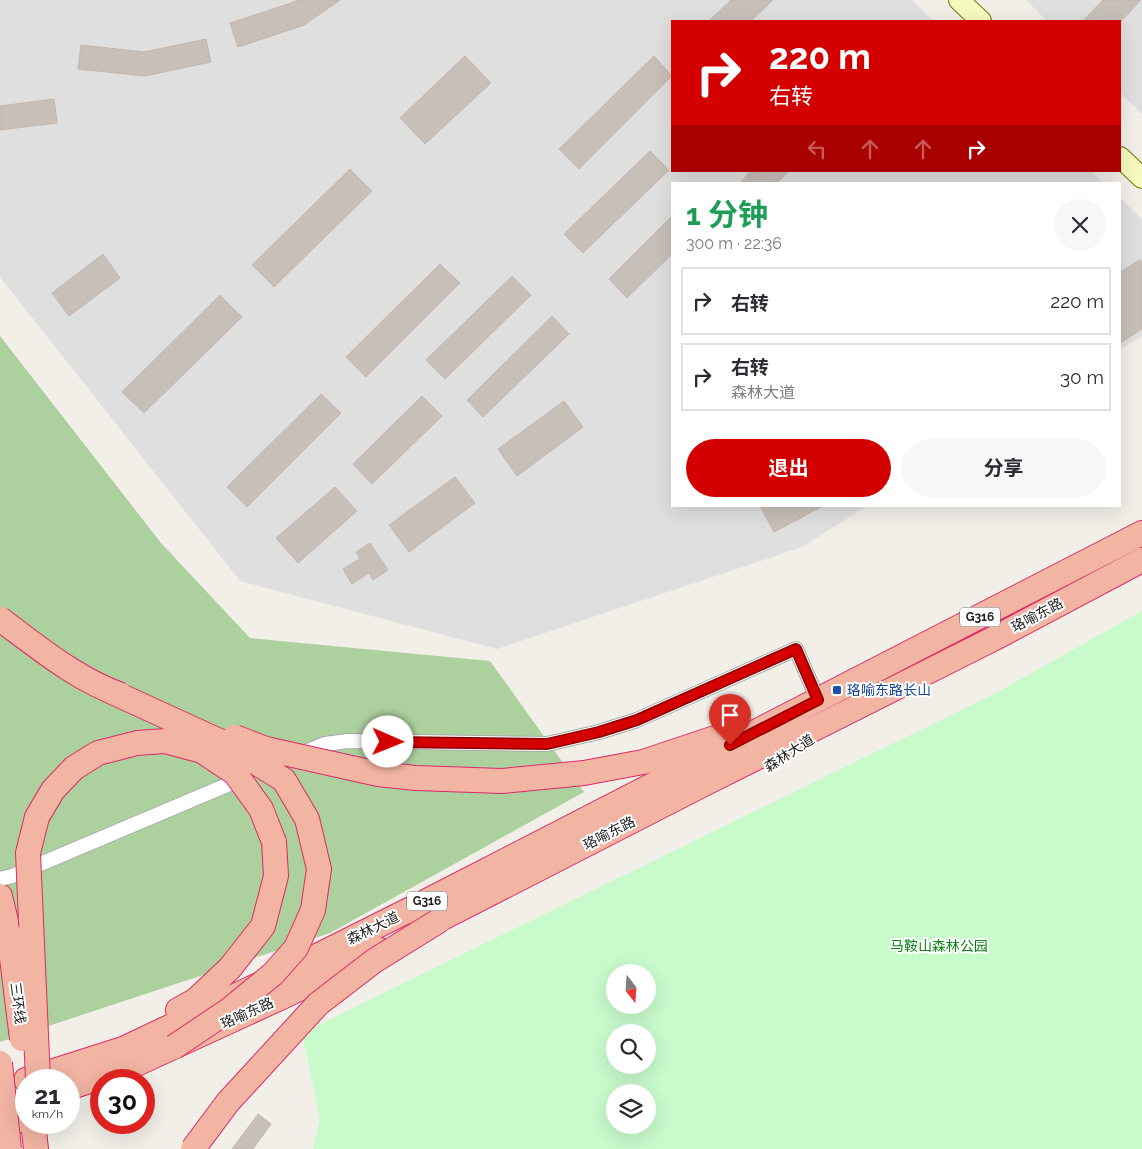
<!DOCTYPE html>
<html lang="zh">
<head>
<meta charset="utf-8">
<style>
  :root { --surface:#fff; --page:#f7f7f7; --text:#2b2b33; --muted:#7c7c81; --line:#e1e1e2; --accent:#d40000 }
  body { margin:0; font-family:Raleway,"Noto Sans SC",sans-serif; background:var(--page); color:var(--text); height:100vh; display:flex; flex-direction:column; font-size:19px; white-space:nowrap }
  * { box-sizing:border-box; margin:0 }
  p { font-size:16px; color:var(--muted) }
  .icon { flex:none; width:28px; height:28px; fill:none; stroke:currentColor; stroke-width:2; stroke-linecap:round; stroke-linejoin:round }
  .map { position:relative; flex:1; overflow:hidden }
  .panel { position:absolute; left:671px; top:182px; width:450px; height:325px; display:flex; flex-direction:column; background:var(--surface); border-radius:0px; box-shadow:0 5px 20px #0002 }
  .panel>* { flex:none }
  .banner { position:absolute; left:671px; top:20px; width:450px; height:152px; border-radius:0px; box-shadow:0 5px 20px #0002; background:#d40000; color:#fff; overflow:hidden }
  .needle { width:32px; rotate:163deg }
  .controls { position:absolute; left:606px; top:964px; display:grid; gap:10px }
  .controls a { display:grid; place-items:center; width:50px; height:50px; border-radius:50%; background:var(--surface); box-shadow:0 5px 20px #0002; font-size:25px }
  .speed { position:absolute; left:15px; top:1069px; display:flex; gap:10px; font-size:25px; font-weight:700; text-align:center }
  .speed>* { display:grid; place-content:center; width:65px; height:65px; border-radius:50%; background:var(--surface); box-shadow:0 5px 20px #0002; line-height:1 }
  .speed small { font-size:12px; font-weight:400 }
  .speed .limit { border:8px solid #d22; background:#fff; color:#111 }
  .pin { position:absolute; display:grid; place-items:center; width:42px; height:42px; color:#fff; margin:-51px -21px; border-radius:50% 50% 50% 0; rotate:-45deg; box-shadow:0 0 5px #0007 }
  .pin .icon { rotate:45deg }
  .me { position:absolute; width:55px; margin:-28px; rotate:91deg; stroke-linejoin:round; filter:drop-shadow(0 0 4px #0008) }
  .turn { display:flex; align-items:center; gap:18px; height:105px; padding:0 15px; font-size:22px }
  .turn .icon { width:65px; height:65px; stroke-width:2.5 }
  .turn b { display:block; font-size:35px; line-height:42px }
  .lanes { display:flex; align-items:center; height:48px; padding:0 15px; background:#0003; justify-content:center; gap:25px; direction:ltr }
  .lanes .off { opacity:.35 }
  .round { display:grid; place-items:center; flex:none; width:52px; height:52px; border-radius:26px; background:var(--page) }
  .summary { display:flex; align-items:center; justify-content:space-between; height:85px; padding:0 15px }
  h1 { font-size:30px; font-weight:700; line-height:38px; color:#1e9e55 }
  .button { display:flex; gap:10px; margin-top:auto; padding:10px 15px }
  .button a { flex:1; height:58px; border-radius:30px; background:var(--accent); color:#fff; font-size:20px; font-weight:700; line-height:58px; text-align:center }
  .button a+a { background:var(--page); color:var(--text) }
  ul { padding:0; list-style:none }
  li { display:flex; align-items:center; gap:15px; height:68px; margin:0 10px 8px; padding:0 5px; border:2px solid var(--line); border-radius:0px }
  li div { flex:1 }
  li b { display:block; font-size:19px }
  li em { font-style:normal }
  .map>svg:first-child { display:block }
  .residential { fill:#e0dfdf }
  .forest { fill:#add19e }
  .park { fill:#c8facc; fill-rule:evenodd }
  .building { fill:#c7bfb8; stroke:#c4b6ab }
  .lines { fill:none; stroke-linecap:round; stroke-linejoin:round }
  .minor-casing { stroke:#a9a9a9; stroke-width:16 }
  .secondary-casing { stroke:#707d05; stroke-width:22 }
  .trunk-casing { stroke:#dc2a67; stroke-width:26 }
  .minor { stroke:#fff; stroke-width:14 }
  .secondary { stroke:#f7fabf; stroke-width:20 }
  .trunk { stroke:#f2b4a3; stroke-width:24 }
  .trunk-bridge-casing { stroke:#dc2a67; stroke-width:26; stroke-linecap:butt }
  .trunk-bridge { stroke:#f2b4a3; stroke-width:24 }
  .route-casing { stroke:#8a0000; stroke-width:12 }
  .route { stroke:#d40000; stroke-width:9 }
  .transit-dot { fill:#1a4fb4; stroke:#fff; stroke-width:2 }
  .labels { text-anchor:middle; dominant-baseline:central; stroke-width:4; stroke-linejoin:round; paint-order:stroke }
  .shield { fill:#fff; stroke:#646464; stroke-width:1 }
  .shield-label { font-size:12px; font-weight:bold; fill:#222 }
  .street-label { font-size:14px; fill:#222; stroke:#fff }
  .transit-label { font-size:14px; fill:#164399; stroke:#fff; text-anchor:start }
  .park-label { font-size:14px; fill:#0c8416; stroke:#fff }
</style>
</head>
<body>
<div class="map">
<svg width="1142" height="1149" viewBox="0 0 1142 1149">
  <rect width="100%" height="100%" fill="#f2efe9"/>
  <path class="residential" d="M 0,0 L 912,0 L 934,21 L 672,21 L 672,171 L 1092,171 L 1105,184 L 672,184 L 672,506 L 867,506 L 802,547 L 497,649 L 240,581 L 0,277 Z
    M 1026,0 L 1142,0 L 1142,114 L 1120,93 L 1120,21 L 1047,21 Z
    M 1120,198 L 1142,219 L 1142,336 L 1120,350 Z"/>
  <path class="forest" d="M 0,336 L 161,543 L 250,638 L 490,661 L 584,792 L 330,933 L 0,1042 Z"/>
  <path class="park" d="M 1142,611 L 1142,1149 L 313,1149 L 320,1119 L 302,1033 L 994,694 ZM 615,972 L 648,972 L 648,1005 L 615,1005 ZM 615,1032 L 648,1032 L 648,1065 L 615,1065 ZM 615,1092 L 648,1092 L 648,1125 L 615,1125 Z"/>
  <path class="building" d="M 297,0 L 340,0 L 304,25 L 238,47 L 230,23 L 294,2 Z
    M 731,0 L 773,0 L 751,21 L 709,21 Z
    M 1103,0 L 1141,0 L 1120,22 L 1083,21 Z
    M 206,39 L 211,62 L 145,76 L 78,69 L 81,45 L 144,52 Z
    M 465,56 L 491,83 L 425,144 L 400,118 Z
    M 654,56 L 672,76 L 579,169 L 559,149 Z
    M 54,99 L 57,123 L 0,130 L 0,106 Z
    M 650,151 L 669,170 L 583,253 L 564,234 Z
    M 350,169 L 372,191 L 274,287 L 252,265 Z
    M 751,171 L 789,171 L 776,184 L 739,184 Z
    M 672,216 L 672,254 L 627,298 L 609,279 Z
    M 103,254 L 120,278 L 69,316 L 52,293 Z
    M 1140,260 L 1142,263 L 1142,329 L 1120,343 L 1120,272 Z
    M 440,264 L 460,283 L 366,377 L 346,357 Z
    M 512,276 L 531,295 L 445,379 L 426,360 Z
    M 220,295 L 242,317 L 144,413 L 122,392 Z
    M 552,316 L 569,334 L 483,417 L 467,400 Z
    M 321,394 L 341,413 L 247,507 L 227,487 Z
    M 422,396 L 442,416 L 372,484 L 353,464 Z
    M 564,401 L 583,427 L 517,476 L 498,449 Z
    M 455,477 L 475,503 L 409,552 L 389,525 Z
    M 335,487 L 357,511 L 298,563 L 276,538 Z
    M 760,506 L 823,506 L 774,532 Z
    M 370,543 L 388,570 L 373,580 L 369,573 L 352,584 L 343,569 L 360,559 L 356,552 Z
    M 258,1114 L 271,1124 L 253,1149 L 232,1149 Z"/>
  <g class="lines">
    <defs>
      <path id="minor" d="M 298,755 L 325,744 L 348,741 L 547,744 L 599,732 L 637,720 L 796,649 L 818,700
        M 0,879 L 12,876 L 246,777"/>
      <path id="secondary" d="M 959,0 L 981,21
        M 1120,157 L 1142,178"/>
      <path id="trunk" d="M 416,778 L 502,781 L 584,773 L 643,762 L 715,738
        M 0,896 L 9,934
        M 421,929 L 700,786 L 993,639 L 1142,560
        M 178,1010 L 196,1000 L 230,968 L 263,926 L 276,876 L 274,842
        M 26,1080 L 123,1049 L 271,979 L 427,901 L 1142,533
        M 69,1088 L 132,1066 L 282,997 L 380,950
        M 33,1122 L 36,1149
        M 0,1127 L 26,1118"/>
    </defs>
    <use href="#minor" class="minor-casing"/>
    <use href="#secondary" class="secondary-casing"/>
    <use href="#trunk" class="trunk-casing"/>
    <use href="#minor" class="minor"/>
    <use href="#secondary" class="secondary"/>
    <use href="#trunk" class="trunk"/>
    <defs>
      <path id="trunk-bridge" d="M 0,619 C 38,647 76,679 121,695
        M 108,690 L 228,745 L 284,780 L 307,819 L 319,869 L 313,910 L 296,948 L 273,974 L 229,1010 L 174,1047
        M 235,737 L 266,749 L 378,774 L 416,778
        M 9,934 L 22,1039
        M 0,1063 L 9,1149
        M 38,1080 L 28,853 L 37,817 L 53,790 L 74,768 L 98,753 L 137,743 L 165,741 L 202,751 L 235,773 L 261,809 L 274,842
        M 193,1149 L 228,1102 L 318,1004 L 374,961 L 440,920"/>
    </defs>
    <use href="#trunk-bridge" class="trunk-bridge-casing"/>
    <use href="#trunk-bridge" class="trunk-bridge"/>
  </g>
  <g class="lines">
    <defs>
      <path id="route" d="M 388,742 L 547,744 L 599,732 L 637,720 L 796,649 L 818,700 L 730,745"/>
    </defs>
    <use href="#route" class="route-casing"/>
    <use href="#route" class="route"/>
  </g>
  <rect class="transit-dot" x="832" y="685" width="10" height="10" rx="2.5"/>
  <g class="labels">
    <g class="shield">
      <rect x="960" y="607.5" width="40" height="19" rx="4"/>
      <rect x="407" y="891.5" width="40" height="19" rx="4"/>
    </g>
    <g class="shield-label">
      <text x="980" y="617">G316</text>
      <text x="427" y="901">G316</text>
    </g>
    <g class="street-label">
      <text transform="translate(1037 615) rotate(-28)">珞喻东路</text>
      <text transform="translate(789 753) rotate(-33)">森林大道</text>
      <text transform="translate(609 833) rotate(-27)">珞喻东路</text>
      <text transform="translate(373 928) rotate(-26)">森林大道</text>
      <text transform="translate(18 1003) rotate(83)">三环线</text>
      <text transform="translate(247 1013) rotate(-24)">珞喻东路</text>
    </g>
    <g class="transit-label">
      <text x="847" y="690">珞喻东路长山</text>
    </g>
    <g class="park-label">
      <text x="939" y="946">马鞍山森林公园</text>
    </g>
  </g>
</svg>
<div class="controls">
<a><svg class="needle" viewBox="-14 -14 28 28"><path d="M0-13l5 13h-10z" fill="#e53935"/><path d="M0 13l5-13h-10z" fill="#7c7c81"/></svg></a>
<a><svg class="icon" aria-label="search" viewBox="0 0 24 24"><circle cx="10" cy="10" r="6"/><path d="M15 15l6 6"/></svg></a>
<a><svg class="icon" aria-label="layers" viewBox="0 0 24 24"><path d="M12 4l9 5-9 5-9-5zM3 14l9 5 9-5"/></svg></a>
</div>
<div class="speed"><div>21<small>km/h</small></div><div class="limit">30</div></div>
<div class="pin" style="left:730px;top:745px;background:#d93025"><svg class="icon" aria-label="arrive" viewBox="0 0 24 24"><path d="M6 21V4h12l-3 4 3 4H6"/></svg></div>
<svg class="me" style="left:388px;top:742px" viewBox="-20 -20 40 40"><circle r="19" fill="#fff"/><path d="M0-13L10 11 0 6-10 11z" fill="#d40000"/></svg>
<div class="banner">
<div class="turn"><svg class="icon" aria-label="right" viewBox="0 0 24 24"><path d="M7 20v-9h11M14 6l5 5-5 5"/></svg><div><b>220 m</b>右转</div></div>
<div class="lanes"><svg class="icon off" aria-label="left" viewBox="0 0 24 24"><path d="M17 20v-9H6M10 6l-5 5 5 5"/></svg><svg class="icon off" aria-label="ahead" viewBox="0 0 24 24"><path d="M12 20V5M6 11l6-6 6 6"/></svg><svg class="icon off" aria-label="ahead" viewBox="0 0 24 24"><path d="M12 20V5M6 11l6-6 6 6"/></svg><svg class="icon" aria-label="right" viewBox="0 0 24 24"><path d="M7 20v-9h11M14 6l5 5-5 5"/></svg></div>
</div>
<section class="panel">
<div class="summary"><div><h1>1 分钟</h1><p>300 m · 22:36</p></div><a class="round"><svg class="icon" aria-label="close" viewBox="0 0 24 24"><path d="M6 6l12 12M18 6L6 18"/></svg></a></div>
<ul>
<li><svg class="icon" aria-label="right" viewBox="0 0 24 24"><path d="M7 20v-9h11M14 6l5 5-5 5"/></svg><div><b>右转</b></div><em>220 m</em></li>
<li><svg class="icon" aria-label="right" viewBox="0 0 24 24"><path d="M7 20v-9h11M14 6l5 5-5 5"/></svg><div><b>右转</b><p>森林大道</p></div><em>30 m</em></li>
</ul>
<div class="button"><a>退出</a><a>分享</a></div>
</section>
</div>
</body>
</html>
